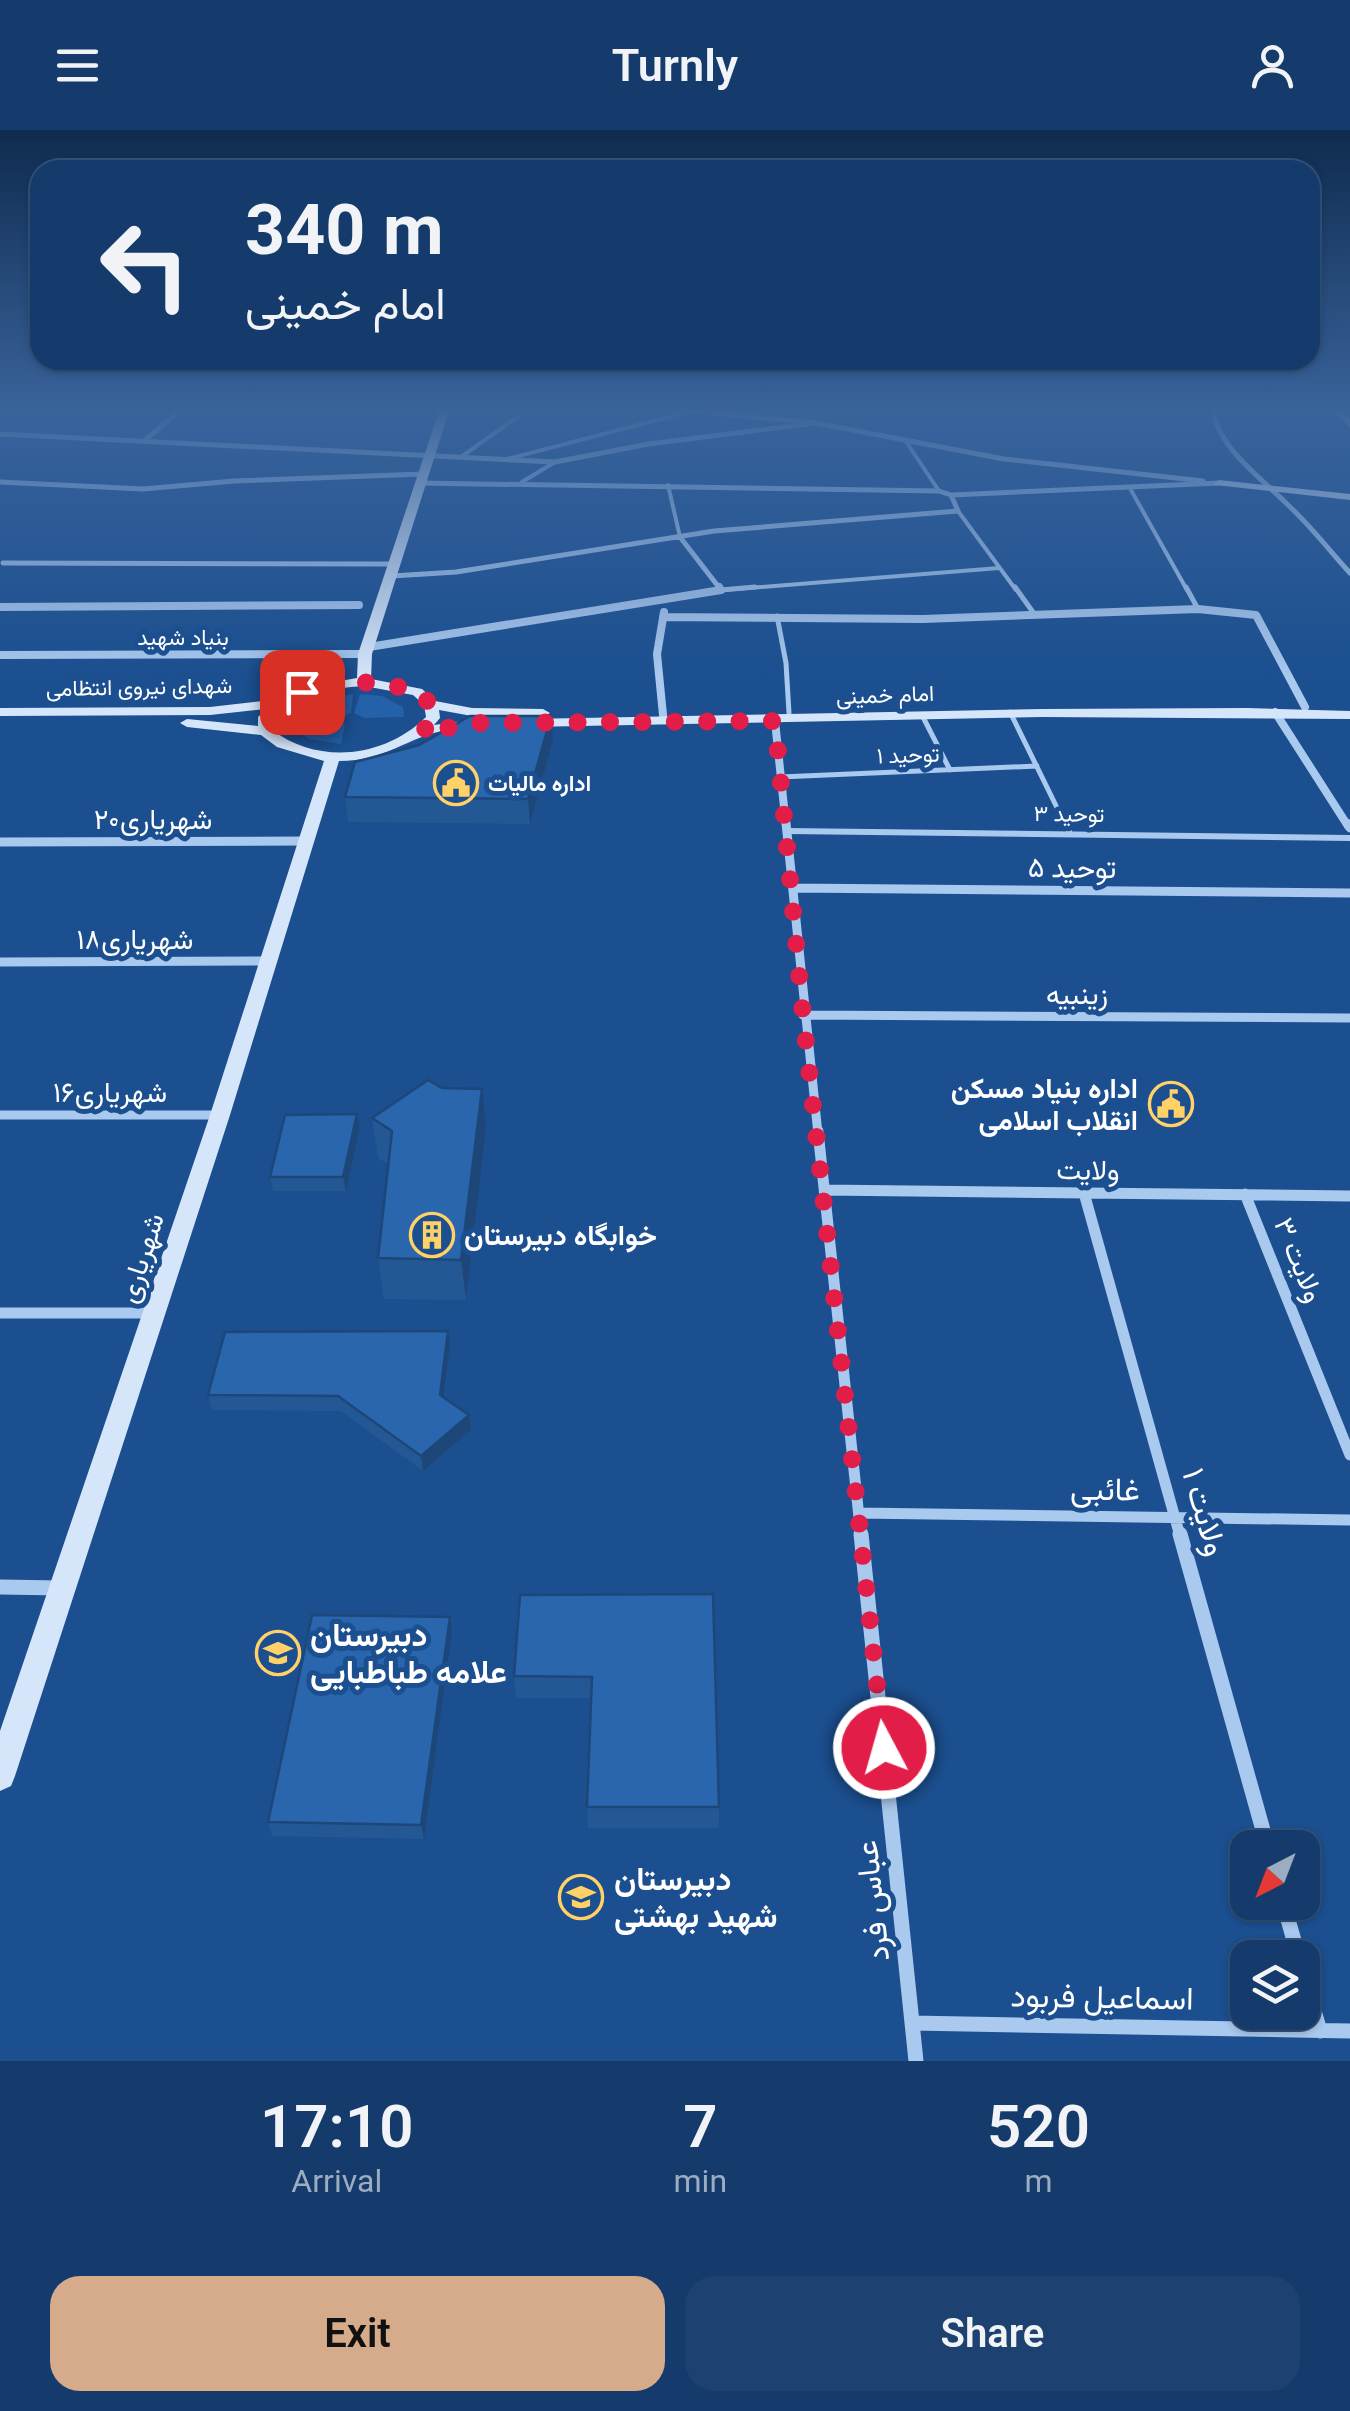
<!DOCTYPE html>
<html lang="en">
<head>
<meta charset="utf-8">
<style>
  :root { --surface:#143b6b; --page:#1d4271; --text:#f1f3f6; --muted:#9dadc1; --line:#33557e; --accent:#d6ab8b }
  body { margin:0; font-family:Roboto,Vazirmatn,sans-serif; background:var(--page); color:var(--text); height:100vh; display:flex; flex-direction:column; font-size:38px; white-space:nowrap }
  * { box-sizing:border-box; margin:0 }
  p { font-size:32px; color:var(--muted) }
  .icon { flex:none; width:55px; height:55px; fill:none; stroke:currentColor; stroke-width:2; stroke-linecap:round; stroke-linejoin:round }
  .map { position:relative; height:1931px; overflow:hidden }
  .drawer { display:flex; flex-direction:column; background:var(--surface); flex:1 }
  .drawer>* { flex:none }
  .hud { position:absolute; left:30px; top:30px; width:1290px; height:210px; border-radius:30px; box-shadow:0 2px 8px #0004,0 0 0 2px var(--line); background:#143b6b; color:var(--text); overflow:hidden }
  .needle { width:65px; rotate:222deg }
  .controls { position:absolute; left:1230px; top:1700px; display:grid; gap:20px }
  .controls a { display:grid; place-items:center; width:90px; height:90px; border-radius:20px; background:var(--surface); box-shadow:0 2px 8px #0004,0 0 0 2px var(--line); font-size:50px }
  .pin { position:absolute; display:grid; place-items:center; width:85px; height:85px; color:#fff; margin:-42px; border-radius:20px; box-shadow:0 5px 15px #0006 }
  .me { position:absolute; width:110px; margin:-55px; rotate:354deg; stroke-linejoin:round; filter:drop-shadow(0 0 8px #0008) }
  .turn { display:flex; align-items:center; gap:35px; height:210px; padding:0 50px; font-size:45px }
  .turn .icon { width:130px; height:130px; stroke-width:2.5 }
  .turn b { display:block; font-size:70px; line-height:85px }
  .eta { display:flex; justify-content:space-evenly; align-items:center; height:170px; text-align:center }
  .eta b { font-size:60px; font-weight:600; line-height:70px }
  .action { display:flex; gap:20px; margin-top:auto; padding:20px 50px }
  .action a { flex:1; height:115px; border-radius:30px; background:var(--accent); color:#111; font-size:40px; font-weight:600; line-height:115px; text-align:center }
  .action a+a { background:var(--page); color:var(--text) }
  header { display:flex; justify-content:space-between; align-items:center; height:130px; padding:0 50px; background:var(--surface); font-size:45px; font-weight:600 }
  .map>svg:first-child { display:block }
  .green { fill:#2461a8 }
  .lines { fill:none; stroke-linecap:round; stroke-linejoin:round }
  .lane-far2 { stroke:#a9c9ee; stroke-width:4 }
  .lane-far1 { stroke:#a9c9ee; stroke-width:5 }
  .lane { stroke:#a9c9ee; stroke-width:6 }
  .street-far4 { stroke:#a9c9ee; stroke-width:5 }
  .street-far3 { stroke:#a9c9ee; stroke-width:8 }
  .street-far2 { stroke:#a9c9ee; stroke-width:9 }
  .street-far1 { stroke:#a9c9ee; stroke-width:11 }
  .street { stroke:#a9c9ee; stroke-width:15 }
  .secondary { fill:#d6e6fa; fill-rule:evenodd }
  .wall { fill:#245895 }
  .shaded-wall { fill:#1d4779 }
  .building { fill:#2a66ad; stroke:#1d4779; stroke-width:2.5 }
  .route { stroke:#e11d48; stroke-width:18; stroke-dasharray:0 32.4 }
  .labels { text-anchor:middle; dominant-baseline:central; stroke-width:10; stroke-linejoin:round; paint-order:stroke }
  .far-street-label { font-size:22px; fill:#fff; stroke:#1b4f8f }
  .far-poi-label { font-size:22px; font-weight:bold; fill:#fff; stroke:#1b4f8f; text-anchor:start }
  .street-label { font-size:28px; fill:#fff; stroke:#1b4f8f }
  .poi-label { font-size:28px; font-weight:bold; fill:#fff; stroke:#1b4f8f; text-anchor:end }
  .near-street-label { font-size:32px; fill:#fff; stroke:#1b4f8f }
  .near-poi-label { font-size:32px; font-weight:bold; fill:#fff; stroke:#1b4f8f; text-anchor:start }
</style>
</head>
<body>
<header><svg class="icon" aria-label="menu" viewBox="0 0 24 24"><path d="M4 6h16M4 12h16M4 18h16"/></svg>Turnly<svg class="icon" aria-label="person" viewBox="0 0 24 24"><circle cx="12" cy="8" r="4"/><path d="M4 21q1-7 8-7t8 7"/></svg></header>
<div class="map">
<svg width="1350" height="1931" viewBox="0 0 1350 1931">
  <rect width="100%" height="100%" fill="#1b4f8f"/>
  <path class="green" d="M 353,564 L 351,583 L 336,589 L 345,595 L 341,614 L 309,609 L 294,599 L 294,588 L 328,589 L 296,586 L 318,570 Z
    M 360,564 L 382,566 L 403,577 L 404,587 L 364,588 L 354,583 Z"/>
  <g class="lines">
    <path class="lane-far2" d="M 905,310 L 939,361
      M 461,327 L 530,278
      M 503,330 L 692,281
      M 522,352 L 555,332
      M 668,355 L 680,407
      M 1131,360 L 1187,460
      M 958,381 L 1016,460
      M 723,460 L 999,438"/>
    <path class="lane-far1" d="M 1015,457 L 1035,485
      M 1186,457 L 1198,479
      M 721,460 L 755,457
      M 777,486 L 786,533 L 789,583
      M 1010,582 L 1066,696
      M 923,587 L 950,640
      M 780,647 L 1037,636"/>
    <path class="lane" d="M 1065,693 L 1069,701
      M 787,701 L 1350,708"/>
    <path class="street-far4" d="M 664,278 L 816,293 L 1004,329 L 1203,351
      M 1213,278 C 1216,316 1262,349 1287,374 C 1310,395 1329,420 1350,443
      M 0,304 L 555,332 L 648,314 L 816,293
      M 145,310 L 183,278
      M 0,352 L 143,359 L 234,351 L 423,344
      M 419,353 L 939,361 L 951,365
      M 680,407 L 721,460
      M 3,433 L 395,434
      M 392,446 L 456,442 L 714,401 L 958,381 L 951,365 L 1219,353"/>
    <path class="street-far3" d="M 0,477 L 359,475
      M 663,487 L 923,489 L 1198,479 L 1256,485 L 1305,577
      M 369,517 L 721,460 L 719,457
      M 0,525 L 365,524
      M 1275,582 L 1348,696
      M 663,585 L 657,524 L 664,482
      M 775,591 L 786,696"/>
    <path class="street-far2" d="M 786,693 L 818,1004
      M 1347,693 L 1350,698
      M 0,712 L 307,711
      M 793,758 L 1350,763
      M 0,832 L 269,831
      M 803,885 L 1350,888
      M 0,985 L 220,985"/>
    <path class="street-far1" d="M 818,1001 L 861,1406
      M 825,1060 L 1350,1066
      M 1084,1063 L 1180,1406
      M 1245,1064 L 1350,1325
      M 0,1183 L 153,1183
      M 859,1383 L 1350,1390"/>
    <path class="street" d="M 861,1404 L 916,1931
      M 1180,1404 L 1268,1718
      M 0,1457 L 61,1458
      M 1283,1772 L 1299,1828
      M 1302,1840 L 1320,1901
      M 912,1893 L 1350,1901"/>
    <path class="secondary" d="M 440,278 L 450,278 L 372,524 L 371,549 L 422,559 L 435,571 L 472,578 L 543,579 L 550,583 L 543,587 L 472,586 L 439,580 L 440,588 L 434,595 L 479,589 L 486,593 C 475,600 461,598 447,600 C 407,607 386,631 339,631 L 230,985 L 15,1646 L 11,1656 L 0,1661 L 0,1601 L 210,985 L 324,631 L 277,617 L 261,605 L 187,597 L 180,593 L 187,589 L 258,596 L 258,587 L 266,579 L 210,585 L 0,586 L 0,578 L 210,577 L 279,569 L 306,557 L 357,548 L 358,524 ZM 364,556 L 413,565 L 424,575 L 426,587 C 384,628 319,635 272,600 L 272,588 C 299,564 329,558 364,556 Z
      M 1332,278 L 1342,278 L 1350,289 L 1350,298 Z
      M 1219,350 L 1350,364 L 1350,370 L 1215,355 L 1214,353 Z
      M 1247,578 L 1350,581 L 1350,589 L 1042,587 L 528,597 L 521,593 L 528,589 L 1042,579 Z"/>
  </g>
  <path class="wall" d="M 553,610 L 530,694 L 348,692 L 345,667 Z
    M 357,984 L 360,998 L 346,1061 L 273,1061 L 270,1047 Z
    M 372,988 L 486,998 L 466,1170 L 384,1169 L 378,1128 L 388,1034 L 378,1028 Z
    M 448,1201 L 450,1215 L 444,1267 L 469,1285 L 471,1300 L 423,1341 L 341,1281 L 212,1280 L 208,1265 Z
    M 520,1465 L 719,1677 L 719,1698 L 588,1698 L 587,1677 L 591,1568 L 516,1568 L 514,1546 Z
    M 450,1487 L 452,1502 L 424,1709 L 272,1706 L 268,1692 Z"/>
  <path class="shaded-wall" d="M 551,586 L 553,610 L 530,694 L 528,669 Z
    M 482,959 L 486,998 L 466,1170 L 461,1130 Z
    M 357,984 L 360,998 L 346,1061 L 343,1047 Z
    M 448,1201 L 450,1215 L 442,1280 L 440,1265 Z
    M 469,1285 L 471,1300 L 423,1341 L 421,1326 Z
    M 450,1487 L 452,1502 L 424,1709 L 421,1695 Z"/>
  <path class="building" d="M 470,586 L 551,586 L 528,669 L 345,667 L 355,632 L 419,615 Z
    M 428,950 L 442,958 L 482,959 L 461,1130 L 378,1128 L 392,1001 L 372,988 Z
    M 357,984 L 343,1047 L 270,1047 L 285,985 Z
    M 448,1201 L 440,1265 L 469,1285 L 421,1326 L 338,1266 L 208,1265 L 225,1202 Z
    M 713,1464 L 719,1677 L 587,1677 L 592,1547 L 514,1546 L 520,1465 Z
    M 312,1485 L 450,1487 L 421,1695 L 268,1692 Z"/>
  <linearGradient id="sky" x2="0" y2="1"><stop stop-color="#0f2b4f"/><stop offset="0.51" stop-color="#39639b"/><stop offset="1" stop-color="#39639b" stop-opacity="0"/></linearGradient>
  <rect width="1350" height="548" fill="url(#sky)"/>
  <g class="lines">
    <path class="route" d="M 302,562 C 345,551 395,544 431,574 L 433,588 L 422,603 L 472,593 L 775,591 L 803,885 L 884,1618"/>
  </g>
  <defs>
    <symbol id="civic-ring" viewBox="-11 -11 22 22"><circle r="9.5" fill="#1b4f8f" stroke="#ffd166" stroke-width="1.5"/><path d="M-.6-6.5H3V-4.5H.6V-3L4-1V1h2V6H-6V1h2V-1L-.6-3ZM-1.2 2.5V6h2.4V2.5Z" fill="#ffd166"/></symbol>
    <symbol id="building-ring" viewBox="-11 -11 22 22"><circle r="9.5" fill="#1b4f8f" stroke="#ffd166" stroke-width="1.5"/><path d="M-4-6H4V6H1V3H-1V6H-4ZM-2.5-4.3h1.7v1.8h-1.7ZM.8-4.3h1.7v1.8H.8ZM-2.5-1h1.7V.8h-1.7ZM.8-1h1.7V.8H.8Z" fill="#ffd166"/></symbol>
    <symbol id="school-ring" viewBox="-11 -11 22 22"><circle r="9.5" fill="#1b4f8f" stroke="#ffd166" stroke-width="1.5"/><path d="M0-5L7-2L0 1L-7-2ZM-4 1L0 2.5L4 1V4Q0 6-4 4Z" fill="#ffd166"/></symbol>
  </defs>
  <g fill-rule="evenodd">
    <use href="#civic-ring" x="431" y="628" width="50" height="50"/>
    <use href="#civic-ring" x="1146" y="949" width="50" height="50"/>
    <use href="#building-ring" x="407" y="1080" width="50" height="50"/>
    <use href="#school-ring" x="253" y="1498" width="50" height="50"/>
    <use href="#school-ring" x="556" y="1742" width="50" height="50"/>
  </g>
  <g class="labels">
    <g class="far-street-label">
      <text x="183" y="507">بنیاد شهید</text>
      <text transform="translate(139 557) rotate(-1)">شهدای نیروی انتظامی</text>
      <text transform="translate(885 565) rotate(-2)">امام خمینی</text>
      <text transform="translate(908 625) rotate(-2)">توحید ۱</text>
      <text transform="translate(1069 684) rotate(1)">توحید ۳</text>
    </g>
    <g class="far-poi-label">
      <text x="488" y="653">اداره مالیات</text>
    </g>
    <g class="street-label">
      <text x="153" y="689">شهریاری۲۰</text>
      <text transform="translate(1072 738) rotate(1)">توحید ۵</text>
      <text x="135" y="809">شهریاری۱۸</text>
      <text x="1077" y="864">زینبیه</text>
      <text x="110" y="962">شهریاری۱۶</text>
      <text transform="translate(1088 1040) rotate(1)">ولایت</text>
      <text transform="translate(141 1128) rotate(-72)">شهریاری</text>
      <text transform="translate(1299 1130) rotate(68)">ولایت ۳</text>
    </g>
    <g class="poi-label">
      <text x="1138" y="958">اداره بنیاد مسکن<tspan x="1138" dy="32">انقلاب اسلامی</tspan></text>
      <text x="464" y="1105" text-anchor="start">خوابگاه دبیرستان</text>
    </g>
    <g class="near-street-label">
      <text transform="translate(1105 1359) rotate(1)">غائبی</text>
      <text transform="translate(1205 1382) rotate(74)">ولایت ۱</text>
      <text transform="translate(872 1771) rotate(-96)">عباس فرد</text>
      <text transform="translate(1102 1867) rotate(1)">اسماعیل فربود</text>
    </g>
    <g class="near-poi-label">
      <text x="310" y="1505">دبیرستان<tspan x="310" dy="37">علامه طباطبایی</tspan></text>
      <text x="614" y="1749">دبیرستان<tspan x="614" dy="37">شهید بهشتی</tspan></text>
    </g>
  </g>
</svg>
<div class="controls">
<a><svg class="needle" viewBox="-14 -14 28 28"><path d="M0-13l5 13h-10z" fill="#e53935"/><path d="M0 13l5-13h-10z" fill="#9dadc1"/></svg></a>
<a><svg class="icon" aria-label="layers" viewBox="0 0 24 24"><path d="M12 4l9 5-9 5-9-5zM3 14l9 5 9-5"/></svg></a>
</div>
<div class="pin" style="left:302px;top:562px;background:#d93025"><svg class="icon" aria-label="arrive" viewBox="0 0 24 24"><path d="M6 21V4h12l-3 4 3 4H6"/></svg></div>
<svg class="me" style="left:884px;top:1618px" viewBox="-20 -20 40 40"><circle r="17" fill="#e11d48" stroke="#fff" stroke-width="3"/><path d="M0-11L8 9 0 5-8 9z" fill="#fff"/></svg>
<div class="hud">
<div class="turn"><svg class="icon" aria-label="left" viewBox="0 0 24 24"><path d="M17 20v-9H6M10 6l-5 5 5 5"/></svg><div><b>340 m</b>امام خمینی</div></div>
</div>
</div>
<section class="drawer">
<div class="eta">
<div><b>17:10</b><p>Arrival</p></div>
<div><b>7</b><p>min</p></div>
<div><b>520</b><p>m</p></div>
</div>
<div class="action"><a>Exit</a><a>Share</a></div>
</section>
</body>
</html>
